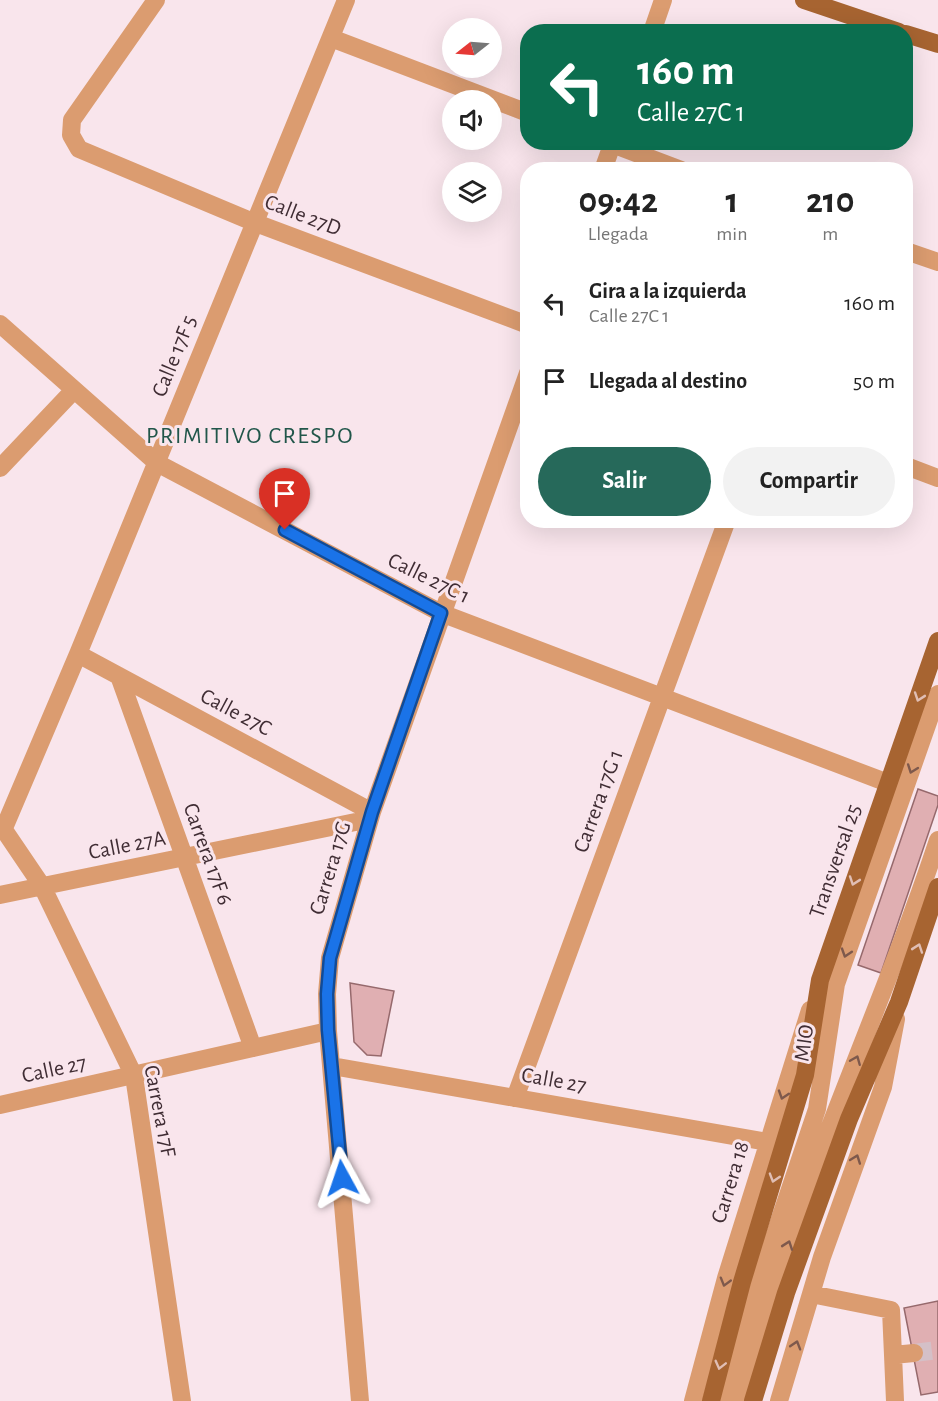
<!DOCTYPE html>
<html lang="es">
<head>
<meta charset="utf-8">
<style>
  :root { --surface:#fff; --page:#f2f2f2; --text:#222; --muted:#767676; --accent:#26695a }
  body { margin:0; font-family:"Alegreya Sans",sans-serif; background:var(--page); color:var(--text); height:100vh; display:flex; flex-direction:column; font-size:22px; white-space:nowrap }
  * { box-sizing:border-box; margin:0 }
  p { font-size:20px; color:var(--muted) }
  .icon { flex:none; width:33px; height:33px; fill:none; stroke:currentColor; stroke-width:2; stroke-linecap:round; stroke-linejoin:round }
  .map { position:relative; flex:1; overflow:hidden }
  .sheet { position:absolute; left:520px; top:162px; width:393px; height:366px; display:flex; flex-direction:column; background:var(--surface); border-radius:24px; box-shadow:0 6px 24px #0002 }
  .sheet>* { flex:none }
  .banner { position:absolute; left:520px; top:24px; width:393px; height:126px; border-radius:24px; box-shadow:0 6px 24px #0002; background:#0b6e4f; color:#fff; overflow:hidden }
  .needle { width:39px; rotate:253deg }
  .tools { position:absolute; left:442px; top:18px; display:grid; gap:12px }
  .tools a { display:grid; place-items:center; width:60px; height:60px; border-radius:50%; background:var(--surface); box-shadow:0 6px 24px #0002; font-size:30px }
  .pin { position:absolute; display:grid; place-items:center; width:51px; height:51px; color:#fff; margin:-62px -26px; border-radius:50% 50% 50% 0; rotate:-45deg; box-shadow:0 0 6px #0007 }
  .pin .icon { rotate:45deg }
  .me { position:absolute; width:66px; margin:-33px; rotate:355deg; stroke-linejoin:round; filter:drop-shadow(0 0 4px #0008) }
  .turn { display:flex; align-items:center; gap:21px; height:126px; padding:0 18px; font-size:27px }
  .turn .icon { width:78px; height:78px; stroke-width:2.5 }
  .turn b { display:block; font-size:42px; line-height:51px }
  .eta { display:flex; justify-content:space-evenly; align-items:center; height:102px; text-align:center }
  .eta b { font-size:36px; font-weight:700; line-height:42px }
  .cta { display:flex; gap:12px; margin-top:auto; padding:12px 18px }
  .cta a { flex:1; height:69px; border-radius:36px; background:var(--accent); color:#fff; font-size:24px; font-weight:700; line-height:69px; text-align:center }
  .cta a+a { background:var(--page); color:var(--text) }
  ul { padding:0; list-style:none }
  li { display:flex; align-items:center; gap:18px; height:78px; padding:0 18px }
  li div { flex:1 }
  li b { display:block; font-size:22px }
  li em { font-style:normal }
  .map>svg:first-child { display:block }
  .building { fill:#e0afb2; stroke:#96696c; stroke-width:1.5 }
  .lines { fill:none; stroke-linecap:round; stroke-linejoin:round }
  .minor-tunnel { stroke:#d4c0c7; stroke-width:18; stroke-dasharray:18 9; stroke-linecap:butt }
  .minor { stroke:#db9c70; stroke-width:18 }
  .major { stroke:#a76431; stroke-width:18 }
  .oneway { stroke:#e0beb4 }
  .oneway2 { stroke:#7e594c }
  .route-casing { stroke:#114b97; stroke-width:15 }
  .route { stroke:#1a73e8; stroke-width:10 }
  .labels { text-anchor:middle; dominant-baseline:central; stroke-width:6; stroke-linejoin:round; paint-order:stroke }
  .street-label { font-size:22px; fill:#402d34; stroke:#f9e5ec }
  .neighbourhood-label { font-size:24px; letter-spacing:1.5px; fill:#21564a; stroke:#f9e5ec }
</style>
</head>
<body>
<div class="map">
<svg width="938" height="1401" viewBox="0 0 938 1401">
  <rect width="100%" height="100%" fill="#f9e5ec"/>
  <path class="building" d="M 918,789 L 938,796 L 938,805 L 881,973 L 858,965 Z
    M 350,983 L 394,991 L 381,1056 L 367,1055 L 354,1042 Z
    M 938,1301 L 938,1392 L 921,1395 L 904,1308 Z"/>
  <g class="lines">
    <path class="minor-tunnel" d="M 914,1353 L 938,1350"/>
    <path class="minor" d="M 156,0 L 72,120 L 71,135 L 79,149 L 253,222 L 528,325
      M 652,32 L 663,0
      M 331,38 L 528,113
      M 607,142 L 681,170
      M 603,170 L 613,142
      M 906,251 L 938,262
      M 0,324 L 157,463 L 441,613 L 888,783
      M 906,466 L 938,478
      M 0,468 L 74,390
      M 78,654 L 372,812
      M 119,676 L 253,1048
      M 0,824 L 42,886 L 134,1076 L 182,1401
      M 4,828 L 78,654 L 346,0
      M 0,895 L 370,819
      M 332,1066 L 768,1142
      M 515,1098 L 727,520
      M 0,1105 L 328,1031
      M 811,1294 L 891,1310 L 893,1355
      M 360,1401 L 328,1031 L 327,994 L 330,958 L 372,812 L 528,373
      M 693,1401 L 726,1278 L 810,1010
      M 725,1401 L 757,1287 L 817,1109 L 836,984 L 938,694
      M 739,1401 C 786,1210 876,1027 938,840
      M 779,1401 L 822,1257 L 883,1087 L 896,1019
      M 895,1401 L 893,1355 L 914,1353"/>
    <path class="major" d="M 804,0 L 899,32
      M 906,34 L 938,44
      M 711,1401 L 742,1282 L 805,1075 L 820,980 L 938,641
      M 753,1401 L 786,1293 L 849,1119 L 899,1002 L 938,887"/>
  </g>
  <defs><path id="oneway-chevron" d="M-2-3.5L2.5 0L-2 3.5" fill="none" stroke-width="1.6" stroke-linecap="round" stroke-linejoin="round" transform="scale(1.5)"/></defs>
  <g class="oneway">
    <use href="#oneway-chevron" transform="translate(919 697) rotate(109)"/>
    <use href="#oneway-chevron" transform="translate(854 881) rotate(109)"/>
    <use href="#oneway-chevron" transform="translate(918 948) rotate(-71)"/>
    <use href="#oneway-chevron" transform="translate(774 1178) rotate(107)"/>
    <use href="#oneway-chevron" transform="translate(720 1365) rotate(104)"/>
  </g>
  <g class="oneway2">
    <use href="#oneway-chevron" transform="translate(912 769) rotate(110)"/>
    <use href="#oneway-chevron" transform="translate(846 953) rotate(108)"/>
    <use href="#oneway-chevron" transform="translate(856 1060) rotate(-68)"/>
    <use href="#oneway-chevron" transform="translate(783 1095) rotate(108)"/>
    <use href="#oneway-chevron" transform="translate(856 1159) rotate(-70)"/>
    <use href="#oneway-chevron" transform="translate(788 1245) rotate(-71)"/>
    <use href="#oneway-chevron" transform="translate(725 1282) rotate(106)"/>
    <use href="#oneway-chevron" transform="translate(796 1345) rotate(-73)"/>
  </g>
  <g class="lines">
    <defs>
      <path id="route" d="M 285,530 L 441,613 L 372,812 L 330,958 L 327,994 L 328,1030 L 342,1178"/>
    </defs>
    <use href="#route" class="route-casing"/>
    <use href="#route" class="route"/>
  </g>
  <g class="labels">
    <g class="street-label">
      <text transform="translate(303 215) rotate(21)">Calle 27D</text>
      <text transform="translate(174 356) rotate(-68)">Calle 17F 5</text>
      <text transform="translate(429 578) rotate(26)">Calle 27C 1</text>
      <text transform="translate(236 712) rotate(28)">Calle 27C</text>
      <text transform="translate(598 801) rotate(-70)">Carrera 17G 1</text>
      <text transform="translate(127 845) rotate(-11)">Calle 27A</text>
      <text transform="translate(208 854) rotate(70)">Carrera 17F 6</text>
      <text transform="translate(835 861) rotate(-71)">Transversal 25</text>
      <text transform="translate(330 868) rotate(-73)">Carrera 17G</text>
      <text transform="translate(804 1043) rotate(-82)">MIO</text>
      <text transform="translate(54 1069) rotate(-12)">Calle 27</text>
      <text transform="translate(554 1080) rotate(10)">Calle 27</text>
      <text transform="translate(160 1111) rotate(79)">Carrera 17F</text>
      <text transform="translate(730 1182) rotate(-73)">Carrera 18</text>
    </g>
    <g class="neighbourhood-label">
      <text x="250" y="436">PRIMITIVO CRESPO</text>
    </g>
  </g>
</svg>
<div class="tools">
<a><svg class="needle" viewBox="-14 -14 28 28"><path d="M0-13l5 13h-10z" fill="#e53935"/><path d="M0 13l5-13h-10z" fill="#767676"/></svg></a>
<a><svg class="icon" aria-label="sound" viewBox="0 0 24 24"><path d="M4 9h4l5-4v14l-5-4H4zM17 9q2 3 0 6"/></svg></a>
<a><svg class="icon" aria-label="layers" viewBox="0 0 24 24"><path d="M12 4l9 5-9 5-9-5zM3 14l9 5 9-5"/></svg></a>
</div>
<div class="pin" style="left:285px;top:530px;background:#d93025"><svg class="icon" aria-label="arrive" viewBox="0 0 24 24"><path d="M6 21V4h12l-3 4 3 4H6"/></svg></div>
<svg class="me" style="left:342px;top:1178px" viewBox="-20 -20 40 40"><path d="M0-17L14 15 0 8-14 15z" fill="#1a73e8" stroke="#fff" stroke-width="4"/></svg>
<div class="banner">
<div class="turn"><svg class="icon" aria-label="left" viewBox="0 0 24 24"><path d="M17 20v-9H6M10 6l-5 5 5 5"/></svg><div><b>160 m</b>Calle 27C 1</div></div>
</div>
<section class="sheet">
<div class="eta">
<div><b>09:42</b><p>Llegada</p></div>
<div><b>1</b><p>min</p></div>
<div><b>210</b><p>m</p></div>
</div>
<ul>
<li><svg class="icon" aria-label="left" viewBox="0 0 24 24"><path d="M17 20v-9H6M10 6l-5 5 5 5"/></svg><div><b>Gira a la izquierda</b><p>Calle 27C 1</p></div><em>160 m</em></li>
<li><svg class="icon" aria-label="arrive" viewBox="0 0 24 24"><path d="M6 21V4h12l-3 4 3 4H6"/></svg><div><b>Llegada al destino</b></div><em>50 m</em></li>
</ul>
<div class="cta"><a>Salir</a><a>Compartir</a></div>
</section>
</div>
</body>
</html>
